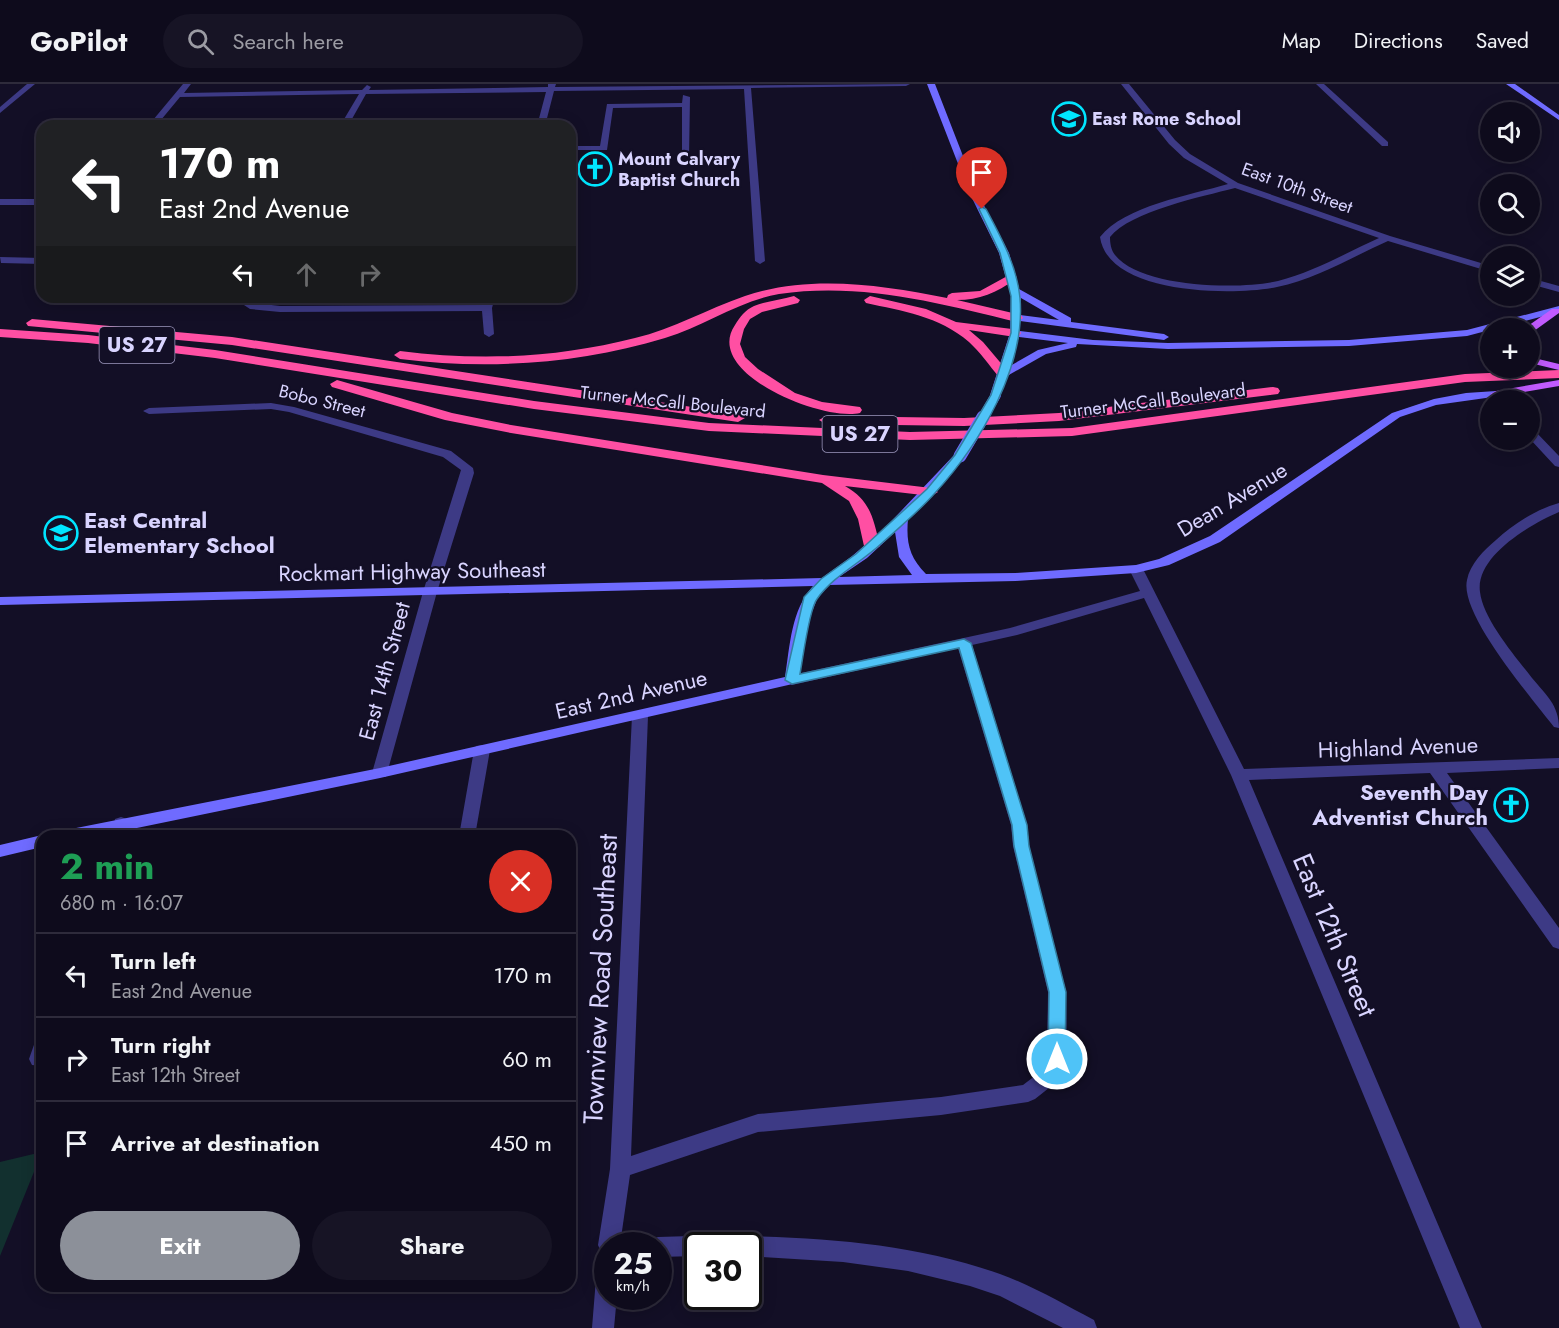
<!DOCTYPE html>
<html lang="en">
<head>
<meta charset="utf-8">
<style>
  :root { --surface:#0e0b1c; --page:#171425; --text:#f1f3f6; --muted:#9b9ba3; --line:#2e2b3b; --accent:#8c9099 }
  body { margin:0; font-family:Jost,sans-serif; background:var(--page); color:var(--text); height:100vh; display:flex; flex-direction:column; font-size:22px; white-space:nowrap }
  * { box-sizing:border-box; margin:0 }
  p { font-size:20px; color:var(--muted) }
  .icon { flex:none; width:33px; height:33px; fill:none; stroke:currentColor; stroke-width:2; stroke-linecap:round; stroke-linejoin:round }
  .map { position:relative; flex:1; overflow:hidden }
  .details { position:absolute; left:36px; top:746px; width:540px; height:462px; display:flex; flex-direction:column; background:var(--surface); border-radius:18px; box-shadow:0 3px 15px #0003,0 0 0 2px var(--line) }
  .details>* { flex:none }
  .top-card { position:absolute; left:36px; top:36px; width:540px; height:183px; border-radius:18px; box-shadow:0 3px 15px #0003,0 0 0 2px var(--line); background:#202124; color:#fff; overflow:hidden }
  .controls { position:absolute; left:1480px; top:18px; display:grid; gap:12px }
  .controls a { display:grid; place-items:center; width:60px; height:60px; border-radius:50%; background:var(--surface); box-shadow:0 3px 15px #0003,0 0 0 2px var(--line); font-size:30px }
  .speed { position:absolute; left:594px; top:1148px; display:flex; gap:12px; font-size:30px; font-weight:700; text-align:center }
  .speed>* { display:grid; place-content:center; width:78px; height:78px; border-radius:50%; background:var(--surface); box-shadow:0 3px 15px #0003,0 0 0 2px var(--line); line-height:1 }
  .speed small { font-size:15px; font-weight:400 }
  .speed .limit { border:3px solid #111; border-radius:9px; background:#fff; color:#111 }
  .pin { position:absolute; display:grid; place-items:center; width:51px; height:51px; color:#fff; margin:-62px -26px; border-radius:50% 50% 50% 0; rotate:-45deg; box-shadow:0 0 6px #0007 }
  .pin .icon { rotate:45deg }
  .me { position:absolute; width:66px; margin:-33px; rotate:0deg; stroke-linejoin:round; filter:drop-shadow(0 0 4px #0008) }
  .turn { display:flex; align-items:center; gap:21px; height:126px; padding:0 24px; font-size:27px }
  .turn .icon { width:78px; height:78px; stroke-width:2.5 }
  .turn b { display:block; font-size:42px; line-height:51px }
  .lanes { display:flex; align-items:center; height:57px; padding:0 24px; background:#0003; justify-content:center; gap:30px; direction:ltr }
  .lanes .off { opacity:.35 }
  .round { display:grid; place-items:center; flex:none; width:63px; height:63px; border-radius:32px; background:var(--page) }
  .head { display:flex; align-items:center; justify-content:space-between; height:102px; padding:0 24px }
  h1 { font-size:36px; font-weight:700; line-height:45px; color:#1e9e55 }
  .action { display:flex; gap:12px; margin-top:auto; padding:12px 24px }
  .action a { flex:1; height:69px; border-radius:36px; background:var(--accent); color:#fff; font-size:24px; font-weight:700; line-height:69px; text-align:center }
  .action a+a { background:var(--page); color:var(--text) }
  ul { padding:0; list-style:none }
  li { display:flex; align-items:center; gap:18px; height:84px; padding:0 24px; border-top:2px solid var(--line) }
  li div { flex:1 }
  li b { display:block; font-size:22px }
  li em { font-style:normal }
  header { display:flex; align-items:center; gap:36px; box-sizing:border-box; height:84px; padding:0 30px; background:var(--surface); border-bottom:2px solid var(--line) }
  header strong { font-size:28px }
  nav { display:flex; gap:33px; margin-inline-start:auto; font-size:21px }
  .search { width:420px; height:54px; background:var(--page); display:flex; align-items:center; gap:15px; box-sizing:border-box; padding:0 21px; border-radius:33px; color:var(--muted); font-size:22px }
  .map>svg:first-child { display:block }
  .green { fill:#12302f }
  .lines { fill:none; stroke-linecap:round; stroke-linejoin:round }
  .street { fill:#3d3a85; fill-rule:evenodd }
  .secondary { fill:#6f6bff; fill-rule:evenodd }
  .primary { fill:#c25bff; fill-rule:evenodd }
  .highway { fill:#ff4fa3; fill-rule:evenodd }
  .secondary-bridge-far1 { stroke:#6f6bff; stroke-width:10 }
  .secondary-bridge { stroke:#6f6bff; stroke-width:13 }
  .route { fill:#4fc3f7; stroke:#337fa1; stroke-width:1.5 }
  .labels { text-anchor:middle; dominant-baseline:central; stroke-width:4.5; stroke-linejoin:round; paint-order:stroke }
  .far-poi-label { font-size:18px; font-weight:bold; fill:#d9d4ff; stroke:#130f26; text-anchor:start }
  .far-street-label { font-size:18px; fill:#d9d4ff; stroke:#130f26 }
  .shield { fill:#130f26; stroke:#9e99be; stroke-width:1.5 }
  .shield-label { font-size:21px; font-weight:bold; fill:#d9d4ff }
  .street-label { font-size:22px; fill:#d9d4ff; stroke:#130f26 }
  .poi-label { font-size:22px; font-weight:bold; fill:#d9d4ff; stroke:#130f26; text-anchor:start }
  .near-street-label { font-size:27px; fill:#d9d4ff; stroke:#130f26 }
</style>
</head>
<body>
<header>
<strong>GoPilot</strong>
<div class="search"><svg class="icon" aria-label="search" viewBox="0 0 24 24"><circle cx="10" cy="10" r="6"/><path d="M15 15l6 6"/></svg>Search here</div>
<nav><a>Map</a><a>Directions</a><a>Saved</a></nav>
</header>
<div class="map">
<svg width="1559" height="1244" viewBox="0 0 1559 1244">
  <rect width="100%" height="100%" fill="#130f26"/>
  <path class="green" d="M 42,1068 L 0,1172 L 0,1078 Z"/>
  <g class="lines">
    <path class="street" d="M 27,0 L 35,0 L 0,29 L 0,23 Z
      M 183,0 L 191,0 L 184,9 L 362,6 L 367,1 L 371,3 L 369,6 L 548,3 L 548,0 L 556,0 L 555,3 L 910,0 L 906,2 L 751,4 L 765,177 L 760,180 L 755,177 L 744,5 L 554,7 L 545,42 L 537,42 L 546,8 L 366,10 L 348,42 L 340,42 L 359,10 L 180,13 L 156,42 L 148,42 Z
      M 1121,0 L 1129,0 L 1175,56 L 1190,70 L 1238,99 L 1390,152 L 1491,182 L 1491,188 L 1388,157 C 1352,173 1316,195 1277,203 C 1233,212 1108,211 1100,153 C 1124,122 1191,111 1228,100 L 1184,74 L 1169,60 ZM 1235,104 L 1379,154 C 1346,169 1313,188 1278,197 C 1240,206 1141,204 1115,171 C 1111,166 1110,159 1110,153 C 1131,127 1201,113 1235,104 Z
      M 1316,0 L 1324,0 L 1388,58 L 1388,62 L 1382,62 Z
      M 683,11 L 690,13 L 689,74 L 682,72 L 682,23 L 613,24 L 607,66 L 570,66 L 570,62 L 600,62 L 607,20 L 682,19 Z
      M 0,115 L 42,115 L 42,121 L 0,121 Z
      M 0,173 L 42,174 L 42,180 L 1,179 Z
      M 1530,194 L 1559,202 L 1559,208 L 1530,200 Z
      M 243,213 L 253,213 L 253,219 L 280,222 L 483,221 L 485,213 L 495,213 L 492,224 L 494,250 L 489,253 L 484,250 L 482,227 L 280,228 L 250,225 L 241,219 Z
      M 271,319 L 294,323 L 451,367 L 473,384 L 474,389 L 437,508 L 386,693 L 374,693 L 372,689 L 423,508 L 461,386 L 443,373 L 289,328 L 271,325 L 149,330 L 143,327 L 149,324 Z
      M 1530,345 L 1534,346 L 1559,372 L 1559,383 L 1555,382 L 1530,355 Z
      M 1559,419 L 1559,428 C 1531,440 1475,472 1480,508 C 1483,535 1515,572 1532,594 C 1546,611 1559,621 1559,644 L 1554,643 C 1532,614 1459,530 1467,496 C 1470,480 1484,466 1496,456 C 1513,440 1537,425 1559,419 Z
      M 1136,481 L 1143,485 L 1244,685 L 1559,674 L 1559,684 L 1447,689 L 1559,844 L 1559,865 L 1553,863 L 1430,689 L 1249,696 L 1482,1244 L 1460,1244 L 1231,691 L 1144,514 L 1017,551 L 972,561 L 1027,741 L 1029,762 L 1066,908 L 1067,975 L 1054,1000 L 1035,1015 L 1028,1018 L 941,1031 L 758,1048 L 630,1091 L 620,1161 L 608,1161 L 608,1171 L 601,1168 L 598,1161 L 610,1085 L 632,632 L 635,628 L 640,627 L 648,632 L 631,1072 L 758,1030 L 941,1013 L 1023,1001 L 1040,988 L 1047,974 L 1048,908 L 1013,762 L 1011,741 L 958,564 L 792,601 L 785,596 L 792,591 L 1010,544 L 1140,507 L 1129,485 Z
      M 482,661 L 488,662 L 490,666 L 475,752 L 459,752 L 474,666 L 476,662 Z
      M 121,733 L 127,735 L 129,739 L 127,752 L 111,752 L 115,735 Z
      M 42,956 L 42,982 L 32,981 L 29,975 L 35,958 Z
      M 725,1151 L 733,1154 L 736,1161 L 698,1161 L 698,1172 L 658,1173 L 658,1161 L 648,1161 L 650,1156 L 658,1153 Z
      M 748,1152 C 833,1154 919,1161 1000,1190 C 1033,1202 1063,1220 1094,1236 L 1097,1244 L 1063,1244 L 1000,1212 L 970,1202 L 908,1187 L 843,1178 L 748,1172 L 748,1161 L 738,1161 L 740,1155 Z
      M 608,1172 L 608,1212 L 617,1212 L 614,1244 L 592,1244 L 597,1182 L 600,1174 Z"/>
    <path class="secondary" d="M 927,0 L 935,0 L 977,108 L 1009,169 L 1019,205 L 1071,234 L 1071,238 L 1164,250 L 1169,253 L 1164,256 L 1020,237 L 1020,247 L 1093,256 L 1168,259 L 1349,256 L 1467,246 L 1559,222 L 1559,228 L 1467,252 L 1349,262 L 1168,265 L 1077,260 L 1076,263 L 1046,270 L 1007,292 L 1000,313 L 992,313 L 990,311 L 1010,249 L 1011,212 L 999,169 L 969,108 ZM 1021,214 L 1059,236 L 1020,231 ZM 1019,253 L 1068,259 L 1038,266 L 1010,282 Z
      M 1506,0 L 1515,0 L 1559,31 L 1559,36 Z
      M 1496,307 L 1502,310 L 1500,312 L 1436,321 L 1400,333 L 1220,458 L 1169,481 L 1136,489 L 1016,497 L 829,501 L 817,515 L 810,533 L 797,599 L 380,694 L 98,752 L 58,752 L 60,748 L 66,746 L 380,684 L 785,593 C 790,562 791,526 813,502 L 0,521 L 0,513 L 822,494 L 851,473 L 884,445 L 956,369 L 964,369 L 964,375 L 908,435 C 906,458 909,473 926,490 L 1016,489 L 1136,481 L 1159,475 L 1210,452 L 1392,329 L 1434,315 L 1466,309 ZM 895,448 L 899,473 L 912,491 L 839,493 L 867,474 Z
      M 42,751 L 44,752 L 42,752 L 42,763 L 0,773 L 0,761 Z"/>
    <path class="primary" d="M 1552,225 L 1559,225 L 1559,229 L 1534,247 L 1530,248 L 1530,244 L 1525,244 Z
      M 1530,273 L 1559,280 L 1559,286 L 1530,279 Z
      M 1559,296 L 1559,302 L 1496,313 L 1490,310 L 1496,307 Z"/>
    <path class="highway" d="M 1011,190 L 1017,193 L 1015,195 C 997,209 979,216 957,216 L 1021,231 L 1023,234 L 1017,238 C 939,219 860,198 779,210 C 739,217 704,242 665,254 C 579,280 489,286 400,275 L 394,271 L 400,267 C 479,277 557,274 635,254 C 673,245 707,225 745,212 C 810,190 882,201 947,214 L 948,211 L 952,209 L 980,207 Z
      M 794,212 L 800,216 L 798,219 L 762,228 L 750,235 L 744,245 L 740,260 L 745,273 L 758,285 L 795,309 L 822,318 L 860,323 L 862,326 L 860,329 C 823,338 702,289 735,241 C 740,233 745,226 754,222 C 766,217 781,216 794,212 Z
      M 870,212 L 926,225 L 956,238 L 1019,246 L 1021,249 L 1019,252 L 1015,253 L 969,246 L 983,258 L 1010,290 L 1004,294 L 999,293 C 989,281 980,268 969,258 C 939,232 902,227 866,219 L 864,216 Z
      M 32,235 L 232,253 L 738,330 L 745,334 L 738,338 L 232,261 L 28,242 L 26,239 Z
      M 0,245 L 88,251 L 215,266 L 534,317 L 709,339 L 910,348 L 1072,344 L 1465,290 L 1559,286 L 1559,294 L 1465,298 L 1072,352 L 910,356 L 709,347 L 534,325 L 215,274 L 88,259 L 0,253 Z
      M 337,296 L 452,329 L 511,341 L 823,391 L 931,404 L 938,408 L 931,412 L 845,402 C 871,417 873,434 880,462 L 872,467 L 864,462 L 858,435 L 849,417 L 822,399 L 511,349 L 445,336 L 332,303 L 330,300 Z
      M 1273,303 L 1278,304 L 1280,307 L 1278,310 L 1059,337 L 964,342 L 826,340 L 819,336 L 826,332 L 964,334 L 1059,329 Z"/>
    <path class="secondary-bridge-far1" d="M 982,335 L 996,311"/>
    <path class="secondary-bridge" d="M 960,372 L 983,333"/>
  </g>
  <path class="route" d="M 982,123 L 986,125 C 1001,153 1017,182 1020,214 C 1026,283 980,360 935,409 C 919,427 900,443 882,459 C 862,478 833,492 817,515 C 809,525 803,574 800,590 L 964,555 L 971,559 L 1027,741 L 1029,762 L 1066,908 L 1065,975 L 1063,980 L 1057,983 L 1050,980 L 1048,975 L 1049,908 L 1014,762 L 1012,741 L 959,564 L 792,600 L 785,596 L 804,513 L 821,495 L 856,470 L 927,405 L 955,371 L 991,311 L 1011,249 L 1011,212 L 1000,169 L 979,125 Z"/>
  <defs>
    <symbol id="school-ring" viewBox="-11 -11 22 22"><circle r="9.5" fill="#130f26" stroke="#00e5ff" stroke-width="1.5"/><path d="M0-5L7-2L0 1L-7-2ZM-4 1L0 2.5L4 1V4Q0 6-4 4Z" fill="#00e5ff"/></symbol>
    <symbol id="church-ring" viewBox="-11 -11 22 22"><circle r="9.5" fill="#130f26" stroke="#00e5ff" stroke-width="1.5"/><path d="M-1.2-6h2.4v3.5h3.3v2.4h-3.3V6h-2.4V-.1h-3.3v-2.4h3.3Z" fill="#00e5ff"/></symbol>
  </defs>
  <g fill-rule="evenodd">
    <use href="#school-ring" x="1050" y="16" width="38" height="38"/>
    <use href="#church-ring" x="576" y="66" width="38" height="38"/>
    <use href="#school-ring" x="42" y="430" width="38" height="38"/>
    <use href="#church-ring" x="1492" y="702" width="38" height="38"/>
  </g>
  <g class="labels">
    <g class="far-poi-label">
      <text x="1092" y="35">East Rome School</text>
      <text x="618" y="75">Mount Calvary<tspan x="618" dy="21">Baptist Church</tspan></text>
    </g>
    <g class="far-street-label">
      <text transform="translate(1297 104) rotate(20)">East 10th Street</text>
      <text transform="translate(322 317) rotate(14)">Bobo Street</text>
      <text transform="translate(1153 317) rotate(-7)">Turner McCall Boulevard</text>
      <text transform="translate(673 318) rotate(6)">Turner McCall Boulevard</text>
    </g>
    <g class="shield">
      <rect x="99.5" y="243" width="75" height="36" rx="4.5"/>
      <rect x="822.5" y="332" width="75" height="36" rx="4.5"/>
    </g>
    <g class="shield-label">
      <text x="137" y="261">US 27</text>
      <text x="860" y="350">US 27</text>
    </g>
    <g class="street-label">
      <text transform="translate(1232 415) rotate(-31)">Dean Avenue</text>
      <text transform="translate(412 487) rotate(-1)">Rockmart Highway Southeast</text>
      <text transform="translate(384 587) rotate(-75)">East 14th Street</text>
      <text transform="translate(631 610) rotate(-13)">East 2nd Avenue</text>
      <text transform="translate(1398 663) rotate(-2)">Highland Avenue</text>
    </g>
    <g class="poi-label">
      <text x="84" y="436">East Central<tspan x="84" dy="25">Elementary School</tspan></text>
      <text x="1488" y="708" text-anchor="end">Seventh Day<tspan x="1488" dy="25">Adventist Church</tspan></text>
    </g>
    <g class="near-street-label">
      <text transform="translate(1335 851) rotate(67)">East 12th Street</text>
      <text transform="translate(600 895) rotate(-87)">Townview Road Southeast</text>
    </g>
  </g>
</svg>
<div class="controls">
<a><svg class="icon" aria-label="sound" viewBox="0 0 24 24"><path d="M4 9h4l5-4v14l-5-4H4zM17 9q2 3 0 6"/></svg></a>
<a><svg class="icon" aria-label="search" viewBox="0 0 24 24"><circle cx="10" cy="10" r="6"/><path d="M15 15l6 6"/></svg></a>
<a><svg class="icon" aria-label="layers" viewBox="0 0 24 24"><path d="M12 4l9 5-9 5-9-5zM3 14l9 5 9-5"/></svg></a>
<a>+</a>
<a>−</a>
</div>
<div class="speed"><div>25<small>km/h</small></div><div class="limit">30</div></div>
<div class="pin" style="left:982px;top:125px;background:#d93025"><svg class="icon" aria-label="arrive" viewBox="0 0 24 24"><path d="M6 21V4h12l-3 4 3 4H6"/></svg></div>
<svg class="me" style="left:1057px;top:975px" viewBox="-20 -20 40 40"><circle r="17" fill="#4fc3f7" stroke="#fff" stroke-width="3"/><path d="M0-11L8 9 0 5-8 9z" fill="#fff"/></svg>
<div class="top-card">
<div class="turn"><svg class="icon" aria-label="left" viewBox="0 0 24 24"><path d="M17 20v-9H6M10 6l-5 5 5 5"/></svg><div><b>170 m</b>East 2nd Avenue</div></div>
<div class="lanes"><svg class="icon" aria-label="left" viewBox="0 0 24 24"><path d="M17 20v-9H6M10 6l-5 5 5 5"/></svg><svg class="icon off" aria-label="ahead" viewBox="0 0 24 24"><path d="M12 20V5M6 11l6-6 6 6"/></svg><svg class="icon off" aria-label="right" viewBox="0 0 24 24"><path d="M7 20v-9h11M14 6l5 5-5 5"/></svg></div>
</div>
<section class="details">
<div class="head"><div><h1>2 min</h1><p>680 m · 16:07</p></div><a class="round" style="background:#d93025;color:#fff"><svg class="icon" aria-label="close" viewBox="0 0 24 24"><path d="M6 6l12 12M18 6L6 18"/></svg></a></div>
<ul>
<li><svg class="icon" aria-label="left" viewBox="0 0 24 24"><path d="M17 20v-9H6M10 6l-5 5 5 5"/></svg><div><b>Turn left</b><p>East 2nd Avenue</p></div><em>170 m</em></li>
<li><svg class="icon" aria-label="right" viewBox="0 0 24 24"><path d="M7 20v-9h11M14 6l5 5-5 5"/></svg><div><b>Turn right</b><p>East 12th Street</p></div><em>60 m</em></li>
<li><svg class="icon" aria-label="arrive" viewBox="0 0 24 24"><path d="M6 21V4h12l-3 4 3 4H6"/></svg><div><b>Arrive at destination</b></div><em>450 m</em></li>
</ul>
<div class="action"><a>Exit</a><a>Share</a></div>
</section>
</div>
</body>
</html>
